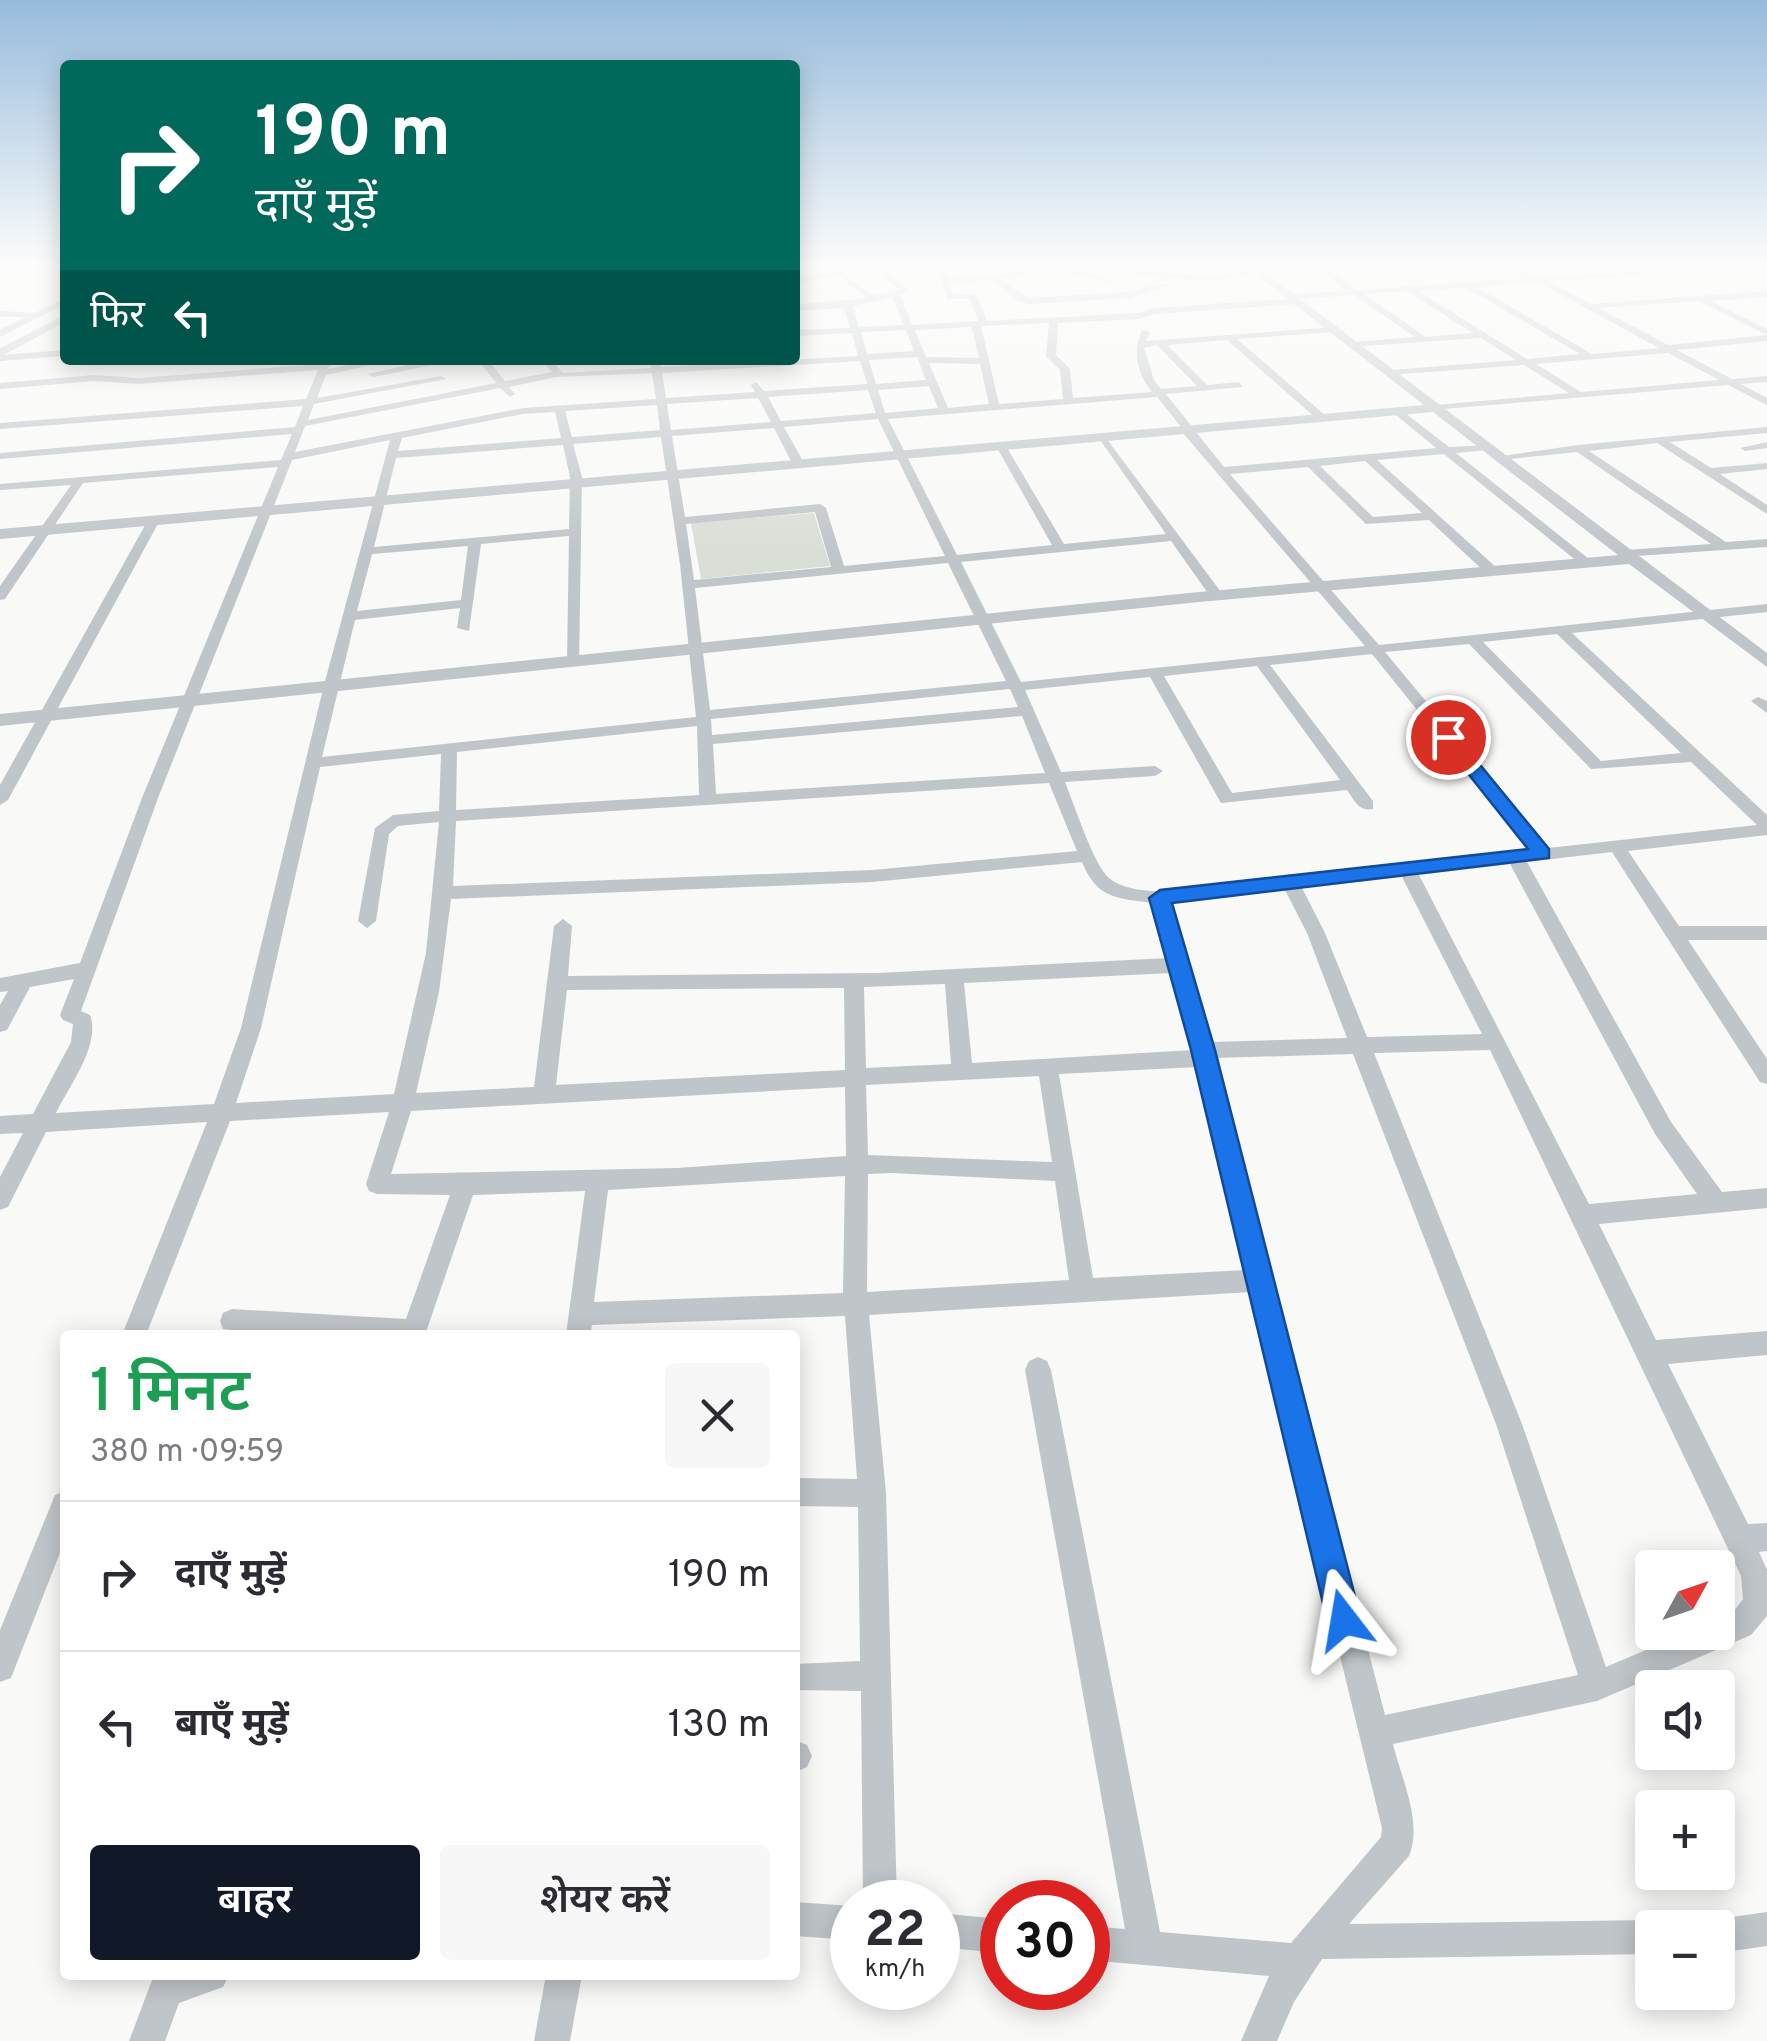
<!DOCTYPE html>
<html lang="hi">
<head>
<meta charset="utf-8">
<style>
  :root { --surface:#fff; --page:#f7f7f7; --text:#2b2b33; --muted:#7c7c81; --line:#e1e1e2; --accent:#111827 }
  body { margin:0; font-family:Overpass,"Noto Sans Devanagari",sans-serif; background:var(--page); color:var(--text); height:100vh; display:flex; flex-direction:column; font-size:38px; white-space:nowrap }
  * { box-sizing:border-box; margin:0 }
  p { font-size:32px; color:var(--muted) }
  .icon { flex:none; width:55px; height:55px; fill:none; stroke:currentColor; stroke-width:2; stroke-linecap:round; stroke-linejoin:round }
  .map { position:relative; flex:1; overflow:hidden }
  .panel { position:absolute; left:60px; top:1330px; width:740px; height:650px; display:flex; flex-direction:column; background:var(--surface); border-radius:10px; box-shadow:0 5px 25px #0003 }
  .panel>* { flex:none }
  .top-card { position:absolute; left:60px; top:60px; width:740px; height:305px; border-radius:10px; box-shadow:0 5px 25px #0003; background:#00695c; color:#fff; overflow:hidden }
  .needle { width:65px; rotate:50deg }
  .fabs { position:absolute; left:1635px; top:1550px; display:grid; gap:20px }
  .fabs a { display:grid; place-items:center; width:100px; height:100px; border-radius:10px; background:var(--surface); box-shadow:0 5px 25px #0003; font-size:50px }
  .speed { position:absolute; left:830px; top:1880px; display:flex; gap:20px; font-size:50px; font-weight:700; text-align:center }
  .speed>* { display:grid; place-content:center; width:130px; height:130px; border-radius:50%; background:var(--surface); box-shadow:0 5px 25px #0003; line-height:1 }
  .speed small { font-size:25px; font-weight:400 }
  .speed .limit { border:15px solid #d22; background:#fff; color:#111 }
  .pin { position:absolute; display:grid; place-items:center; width:85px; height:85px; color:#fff; margin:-42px; border:5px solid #fff; border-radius:50%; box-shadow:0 2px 10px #0007 }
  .me { position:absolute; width:110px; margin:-55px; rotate:346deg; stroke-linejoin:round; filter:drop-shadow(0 0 8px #0008) }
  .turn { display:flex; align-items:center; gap:35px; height:210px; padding:0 30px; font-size:45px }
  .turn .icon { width:130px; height:130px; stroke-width:2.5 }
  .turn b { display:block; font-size:70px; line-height:85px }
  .then { display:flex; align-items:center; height:95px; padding:0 30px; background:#0003; gap:20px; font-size:38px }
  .round { display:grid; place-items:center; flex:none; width:105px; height:105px; border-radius:10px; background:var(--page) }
  .headline { display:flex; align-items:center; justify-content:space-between; height:170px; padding:0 30px }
  h1 { font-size:60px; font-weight:600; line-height:75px; color:#1e9e55 }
  .action { display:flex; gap:20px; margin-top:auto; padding:20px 30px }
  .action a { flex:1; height:115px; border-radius:10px; background:var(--accent); color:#fff; font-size:40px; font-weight:600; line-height:115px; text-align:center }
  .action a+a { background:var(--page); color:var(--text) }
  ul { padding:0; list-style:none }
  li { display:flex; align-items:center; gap:30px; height:150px; padding:0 30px; border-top:2px solid var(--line) }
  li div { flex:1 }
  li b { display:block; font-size:38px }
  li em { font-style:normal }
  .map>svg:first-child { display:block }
  .green { fill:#d9ded6 }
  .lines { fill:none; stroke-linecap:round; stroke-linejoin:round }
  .minor { fill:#c0c5c9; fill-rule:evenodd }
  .tertiary { fill:#c0c5c9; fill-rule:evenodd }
  .route { fill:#1a73e8; stroke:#114b97; stroke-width:2.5 }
</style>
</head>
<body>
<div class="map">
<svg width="1767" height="2041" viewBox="0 0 1767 2041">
  <rect width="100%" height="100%" fill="#f9f9f7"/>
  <path class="green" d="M 814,513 L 830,566 L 701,579 L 691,523 Z"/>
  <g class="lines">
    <path class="minor" d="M 835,267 L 843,267 L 848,278 L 875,296 L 900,290 L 883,277 L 882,267 L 890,267 L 891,276 L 910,291 L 900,295 L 912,325 L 978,321 L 970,299 L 947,299 L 936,267 L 944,267 L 948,279 L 1068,267 L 1113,281 L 1109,283 L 1059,270 L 1000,278 L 1029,298 L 1128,292 L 1166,283 L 1170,286 L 1128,298 L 1029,304 L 1017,301 L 991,279 L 950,284 L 953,294 L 976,294 L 987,321 L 1138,313 L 1154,308 L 1288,299 L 1286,297 L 1290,294 L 1347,291 L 1315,267 L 1325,267 L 1358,290 L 1529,278 L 1511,267 L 1522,267 L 1540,277 L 1729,267 L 1549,282 L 1591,304 L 1767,291 L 1767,297 L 1710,301 L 1767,329 L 1767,335 L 1699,301 L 1598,308 L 1668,345 L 1767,335 L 1767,341 L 1677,350 L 1732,379 L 1767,376 L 1767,382 L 1741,384 L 1767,398 L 1767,405 L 1728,385 L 1432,410 L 1436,405 L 1569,393 L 1524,365 L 1388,375 L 1391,370 L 1516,360 L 1481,338 L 1350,347 L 1353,342 L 1415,337 L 1354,295 L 1297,299 L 1299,301 L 1295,304 L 1155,314 L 1139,319 L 1058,323 L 1056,355 L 1070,369 L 1073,398 L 1152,392 C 1137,373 1132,352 1142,330 L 1150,332 L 1146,341 L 1336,327 L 1333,332 L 1237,339 L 1326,416 L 1326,420 L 1318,420 L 1227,340 L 1167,345 L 1207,385 L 1239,382 L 1243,387 L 1166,394 L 1224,467 L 1436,448 L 1391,411 L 1400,409 L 1449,447 L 1491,445 L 1491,449 L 1487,450 L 1456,453 L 1594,563 L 1583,566 L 1444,454 L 1377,460 L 1497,568 L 1497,574 L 1487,574 L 1429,520 L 1366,524 L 1308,467 L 1230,474 L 1379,645 L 1767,604 L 1767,612 L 1572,633 L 1767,815 L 1767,835 L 1628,851 L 1679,926 L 1767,926 L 1767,940 L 1688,940 L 1767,1059 L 1767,1084 L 1760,1082 L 1612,852 L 1527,862 L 1671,1122 L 1722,1192 L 1767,1188 L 1767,1208 L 1599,1224 L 1656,1340 L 1767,1331 L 1767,1355 L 1668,1364 L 1748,1524 L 1767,1523 L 1767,1551 L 1759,1552 L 1767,1570 L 1767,1616 L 1751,1635 L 1597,1701 L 1393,1744 C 1401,1778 1423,1822 1409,1856 L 1349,1924 L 1652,1920 L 1665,1928 L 1652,1928 L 1652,1954 L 1322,1959 L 1294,2002 L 1277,2041 L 1241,2041 L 1269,1976 L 1088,1960 L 1088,1926 L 1125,1929 L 1025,1370 L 1029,1361 L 1038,1357 L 1047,1361 L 1051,1370 L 1160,1932 L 1291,1943 L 1381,1837 L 1382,1828 L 1251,1292 L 869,1315 L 886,1493 L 897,1902 L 863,1902 L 861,1691 L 795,1690 L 795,1664 L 860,1661 L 858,1507 L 795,1506 L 795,1478 L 857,1479 L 845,1316 L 592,1325 L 590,1335 L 566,1335 L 585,1191 L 473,1195 L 425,1335 L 269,1335 L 223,1329 L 220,1321 L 223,1313 L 232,1309 L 406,1319 L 450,1195 L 377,1194 L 369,1191 L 366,1184 L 389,1112 L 230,1121 L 146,1335 L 122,1335 L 207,1122 L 46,1132 L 8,1207 L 0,1210 L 0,1177 L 23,1133 L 0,1134 L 0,1116 L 33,1114 L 71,1042 L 73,1024 L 63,1020 L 60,1015 L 74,979 L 30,987 L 7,1030 L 0,1032 L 0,1005 L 8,991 L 0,992 L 0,978 L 80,963 L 142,798 L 278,467 L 83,483 L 5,599 L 0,600 L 0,586 L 71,485 L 0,490 L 0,484 L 281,460 L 292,434 L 0,459 L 0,453 L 295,427 L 303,406 L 0,429 L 0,423 L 306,399 L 318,370 L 139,384 L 94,381 L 0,389 L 0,383 L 94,375 L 139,378 L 320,364 L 322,360 L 332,360 L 328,369 L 373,360 L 393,360 L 326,375 L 317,398 L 441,376 L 446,379 L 314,404 L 308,420 L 496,383 L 478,360 L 488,360 L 505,381 L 552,372 L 541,360 L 551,360 L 563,373 L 651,368 L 650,360 L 660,360 L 661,367 L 858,356 L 852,333 L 795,336 L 795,330 L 850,328 L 844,308 L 795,311 L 795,305 L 867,298 L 839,276 L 795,283 L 795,279 L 837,271 ZM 1538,282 L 1659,348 L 1592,354 L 1477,287 ZM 1467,287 L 1467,288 L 1580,354 L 1527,359 L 1418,291 ZM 1407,291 L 1473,333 L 1426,337 L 1364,294 ZM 892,297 L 904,325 L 859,327 L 853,306 ZM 1049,323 L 1046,356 L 1060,370 L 1063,399 L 999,404 L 981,326 ZM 972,327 L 979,358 L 926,357 L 915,330 ZM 906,330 L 914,351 L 867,354 L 861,332 ZM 1157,345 L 1197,386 L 1161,389 L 1154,380 L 1144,348 ZM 1668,353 L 1719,380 L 1581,392 L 1536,364 ZM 917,357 L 926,380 L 876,384 L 869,360 ZM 860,361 L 867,384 L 764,391 L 756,382 L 751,385 L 755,392 L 666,398 L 662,373 ZM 929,363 L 980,364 L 989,404 L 948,408 ZM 652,373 L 656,399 L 523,408 L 295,452 L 305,426 L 500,388 L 510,397 L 515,394 L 509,387 L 556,377 ZM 929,386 L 938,408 L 885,413 L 878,390 ZM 868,390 L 876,413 L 781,421 L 768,397 ZM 1157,397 L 1182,428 L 1182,432 L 1365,646 L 1021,682 L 961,562 L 1171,541 L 1212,599 L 1224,596 L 1103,434 L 1098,437 L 1166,534 L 1064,544 L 1006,446 L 1001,443 L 996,446 L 1052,545 L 957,555 L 888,419 ZM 758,398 L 771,422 L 671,430 L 667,404 ZM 657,405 L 660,430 L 572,437 L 565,411 ZM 555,412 L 561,438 L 398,451 L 402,438 L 523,414 ZM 878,419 L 945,556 L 844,566 L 826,508 L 820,504 L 685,517 L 672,436 L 774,428 L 792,463 L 798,466 L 804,463 L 784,427 ZM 661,437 L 680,564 L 696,717 L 322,757 L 355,620 L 460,608 L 457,628 L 469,631 L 481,544 L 569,536 L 567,661 L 579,664 L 582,477 L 573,444 ZM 390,440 L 324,685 L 241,1028 L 214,1104 L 56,1113 C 69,1086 101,1045 90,1015 L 81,1011 L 158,798 L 292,460 ZM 563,445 L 570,477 L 569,529 L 374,547 L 396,458 ZM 1365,461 L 1422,513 L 1373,517 L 1320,466 ZM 815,512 L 831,567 L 694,580 L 686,524 ZM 468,546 L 461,600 L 357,611 L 372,554 ZM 948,563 L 1006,681 L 710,710 L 695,588 ZM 1557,634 L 1681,753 L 1601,761 L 1483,642 ZM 1469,644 L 1591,769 L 1691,762 L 1757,825 L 1548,848 L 1385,652 ZM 1372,654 L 1530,850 L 1296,876 L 1289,874 L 1281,878 C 1241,883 1134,907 1106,875 C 1092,859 1074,804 1065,782 L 1155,776 L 1163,771 L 1155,766 L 1061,772 L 1025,690 L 1150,677 L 1221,803 L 1347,790 C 1354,800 1359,812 1373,809 L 1373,801 L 1270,665 ZM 1257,666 L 1340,780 L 1232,793 L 1164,676 ZM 1010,689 L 1018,707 L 712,735 L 711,719 ZM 1022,716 L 1045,773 L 716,794 L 713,744 ZM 697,726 L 699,795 L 456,810 L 457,752 ZM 441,754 L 439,811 L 393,815 L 375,828 L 358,921 L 367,928 L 376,921 L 389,834 L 398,826 L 439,822 L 426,953 L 394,1094 L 236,1103 L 261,1028 L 320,767 ZM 1049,783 L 1077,851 L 872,870 L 453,886 L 456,821 ZM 1082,862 C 1097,899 1117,898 1152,903 L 1168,958 L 878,973 L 568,976 L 572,926 L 563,919 L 554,926 L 534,1087 L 416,1093 L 439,992 L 451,899 L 872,882 ZM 1510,864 L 1655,1134 L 1697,1194 L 1589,1204 L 1419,875 ZM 1402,877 L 1482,1034 L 1367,1037 L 1325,933 L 1302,888 ZM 1285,890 L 1307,933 L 1347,1038 L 1211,1042 L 1171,903 ZM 1172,973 L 1193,1050 L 972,1063 L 964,983 ZM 945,984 L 951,1064 L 866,1068 L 864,987 ZM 844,988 L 845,1070 L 556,1085 L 567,990 ZM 1490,1050 L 1741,1576 L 1743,1599 L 1731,1615 L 1718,1620 L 1718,1632 L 1688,1632 L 1606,1667 L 1522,1424 L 1374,1053 ZM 1353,1054 L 1496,1424 L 1578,1675 L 1385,1715 L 1215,1058 ZM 1197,1067 L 1246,1270 L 1093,1278 L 1059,1074 ZM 1039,1076 L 1052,1162 L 868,1155 L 866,1085 ZM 845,1087 L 846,1156 L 677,1168 L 391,1174 L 411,1111 ZM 891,1173 L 1055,1181 L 1069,1280 L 867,1292 L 868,1174 ZM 845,1176 L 843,1293 L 594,1302 L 608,1190 Z
      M 1115,268 L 1210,277 L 1257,270 L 1261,272 L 1210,281 L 1112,272 Z
      M 65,298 L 65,304 L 0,337 L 0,330 L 26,317 L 0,317 L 0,311 L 35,313 Z
      M 65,350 L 65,356 L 0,361 L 0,355 Z
      M 430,360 L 433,365 L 373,377 L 368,374 Z
      M 1767,427 L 1767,433 L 1670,442 L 1711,468 L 1767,463 L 1767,469 L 1720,474 L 1767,505 L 1767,514 L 1657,443 L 1589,451 L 1726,542 L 1767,539 L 1767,547 L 1622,557 L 1622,551 L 1626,550 L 1711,544 L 1577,452 L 1501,460 L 1495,457 L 1578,445 Z
      M 1767,442 L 1767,448 L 1745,451 L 1740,448 Z
      M 154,516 L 160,520 L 8,800 L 0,805 L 0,785 L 148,520 Z
      M 1758,697 L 1767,701 L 1767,713 L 1751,701 Z
      M 65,1491 L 65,1540 L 11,1678 L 0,1682 L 0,1630 L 55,1495 Z
      M 795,1740 L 807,1745 L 812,1756 L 807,1767 L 796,1772 Z
      M 795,1902 L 852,1906 L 852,1940 L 795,1936 Z
      M 1767,1912 L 1767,1946 L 1718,1953 L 1718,1928 L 1704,1928 L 1718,1919 Z
      M 938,1913 L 1002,1919 L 1002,1953 L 938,1947 Z
      M 154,1975 L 229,1975 L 223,1987 L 179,2003 L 165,2041 L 129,2041 Z
      M 546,1975 L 582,1975 L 570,2041 L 534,2041 Z"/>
    <path class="tertiary" d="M 1246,267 L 1258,267 L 1767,653 L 1767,667 L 1629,564 L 1199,602 L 0,726 L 0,714 L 1199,592 L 1618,555 L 1433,412 L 0,539 L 0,529 L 1424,405 Z
      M 65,315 L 65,322 L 0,357 L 0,348 Z"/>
  </g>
  <linearGradient id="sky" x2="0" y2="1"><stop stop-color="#97bbdc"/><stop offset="0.48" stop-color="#fcfcfb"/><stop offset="1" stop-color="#fcfcfb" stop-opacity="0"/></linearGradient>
  <rect width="1767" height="553" fill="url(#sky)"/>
  <path class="route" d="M 1448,732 L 1454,733 L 1549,849 L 1549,858 L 1172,903 L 1215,1050 L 1361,1620 L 1356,1632 L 1344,1637 L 1332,1632 L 1327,1620 L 1191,1050 L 1149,898 L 1160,890 L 1528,849 L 1439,737 Z"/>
</svg>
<div class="fabs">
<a><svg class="needle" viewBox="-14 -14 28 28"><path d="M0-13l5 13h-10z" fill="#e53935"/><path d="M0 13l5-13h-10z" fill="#7c7c81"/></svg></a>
<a><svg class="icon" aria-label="sound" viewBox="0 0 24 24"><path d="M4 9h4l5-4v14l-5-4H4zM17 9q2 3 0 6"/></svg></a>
<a>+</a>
<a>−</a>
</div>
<div class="speed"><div>22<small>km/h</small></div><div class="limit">30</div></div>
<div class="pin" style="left:1448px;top:737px;background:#d93025"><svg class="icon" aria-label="arrive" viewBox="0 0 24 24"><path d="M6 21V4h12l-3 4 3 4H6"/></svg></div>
<svg class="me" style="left:1344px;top:1620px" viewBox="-20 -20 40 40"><path d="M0-17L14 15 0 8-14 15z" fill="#1a73e8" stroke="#fff" stroke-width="4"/></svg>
<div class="top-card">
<div class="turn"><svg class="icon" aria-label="right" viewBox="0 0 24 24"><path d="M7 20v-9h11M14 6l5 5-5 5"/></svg><div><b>190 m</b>दाएँ मुड़ें</div></div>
<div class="then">फिर<svg class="icon" aria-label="left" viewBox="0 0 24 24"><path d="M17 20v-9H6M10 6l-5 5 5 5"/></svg></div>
</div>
<section class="panel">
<div class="headline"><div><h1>1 मिनट</h1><p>380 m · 09:59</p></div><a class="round"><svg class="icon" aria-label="close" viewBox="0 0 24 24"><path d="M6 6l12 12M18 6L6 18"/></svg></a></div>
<ul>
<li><svg class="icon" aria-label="right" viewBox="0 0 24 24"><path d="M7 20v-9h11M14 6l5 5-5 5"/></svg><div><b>दाएँ मुड़ें</b></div><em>190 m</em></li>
<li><svg class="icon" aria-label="left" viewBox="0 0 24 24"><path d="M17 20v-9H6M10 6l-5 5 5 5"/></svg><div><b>बाएँ मुड़ें</b></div><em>130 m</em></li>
</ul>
<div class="action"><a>बाहर</a><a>शेयर करें</a></div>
</section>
</div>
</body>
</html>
